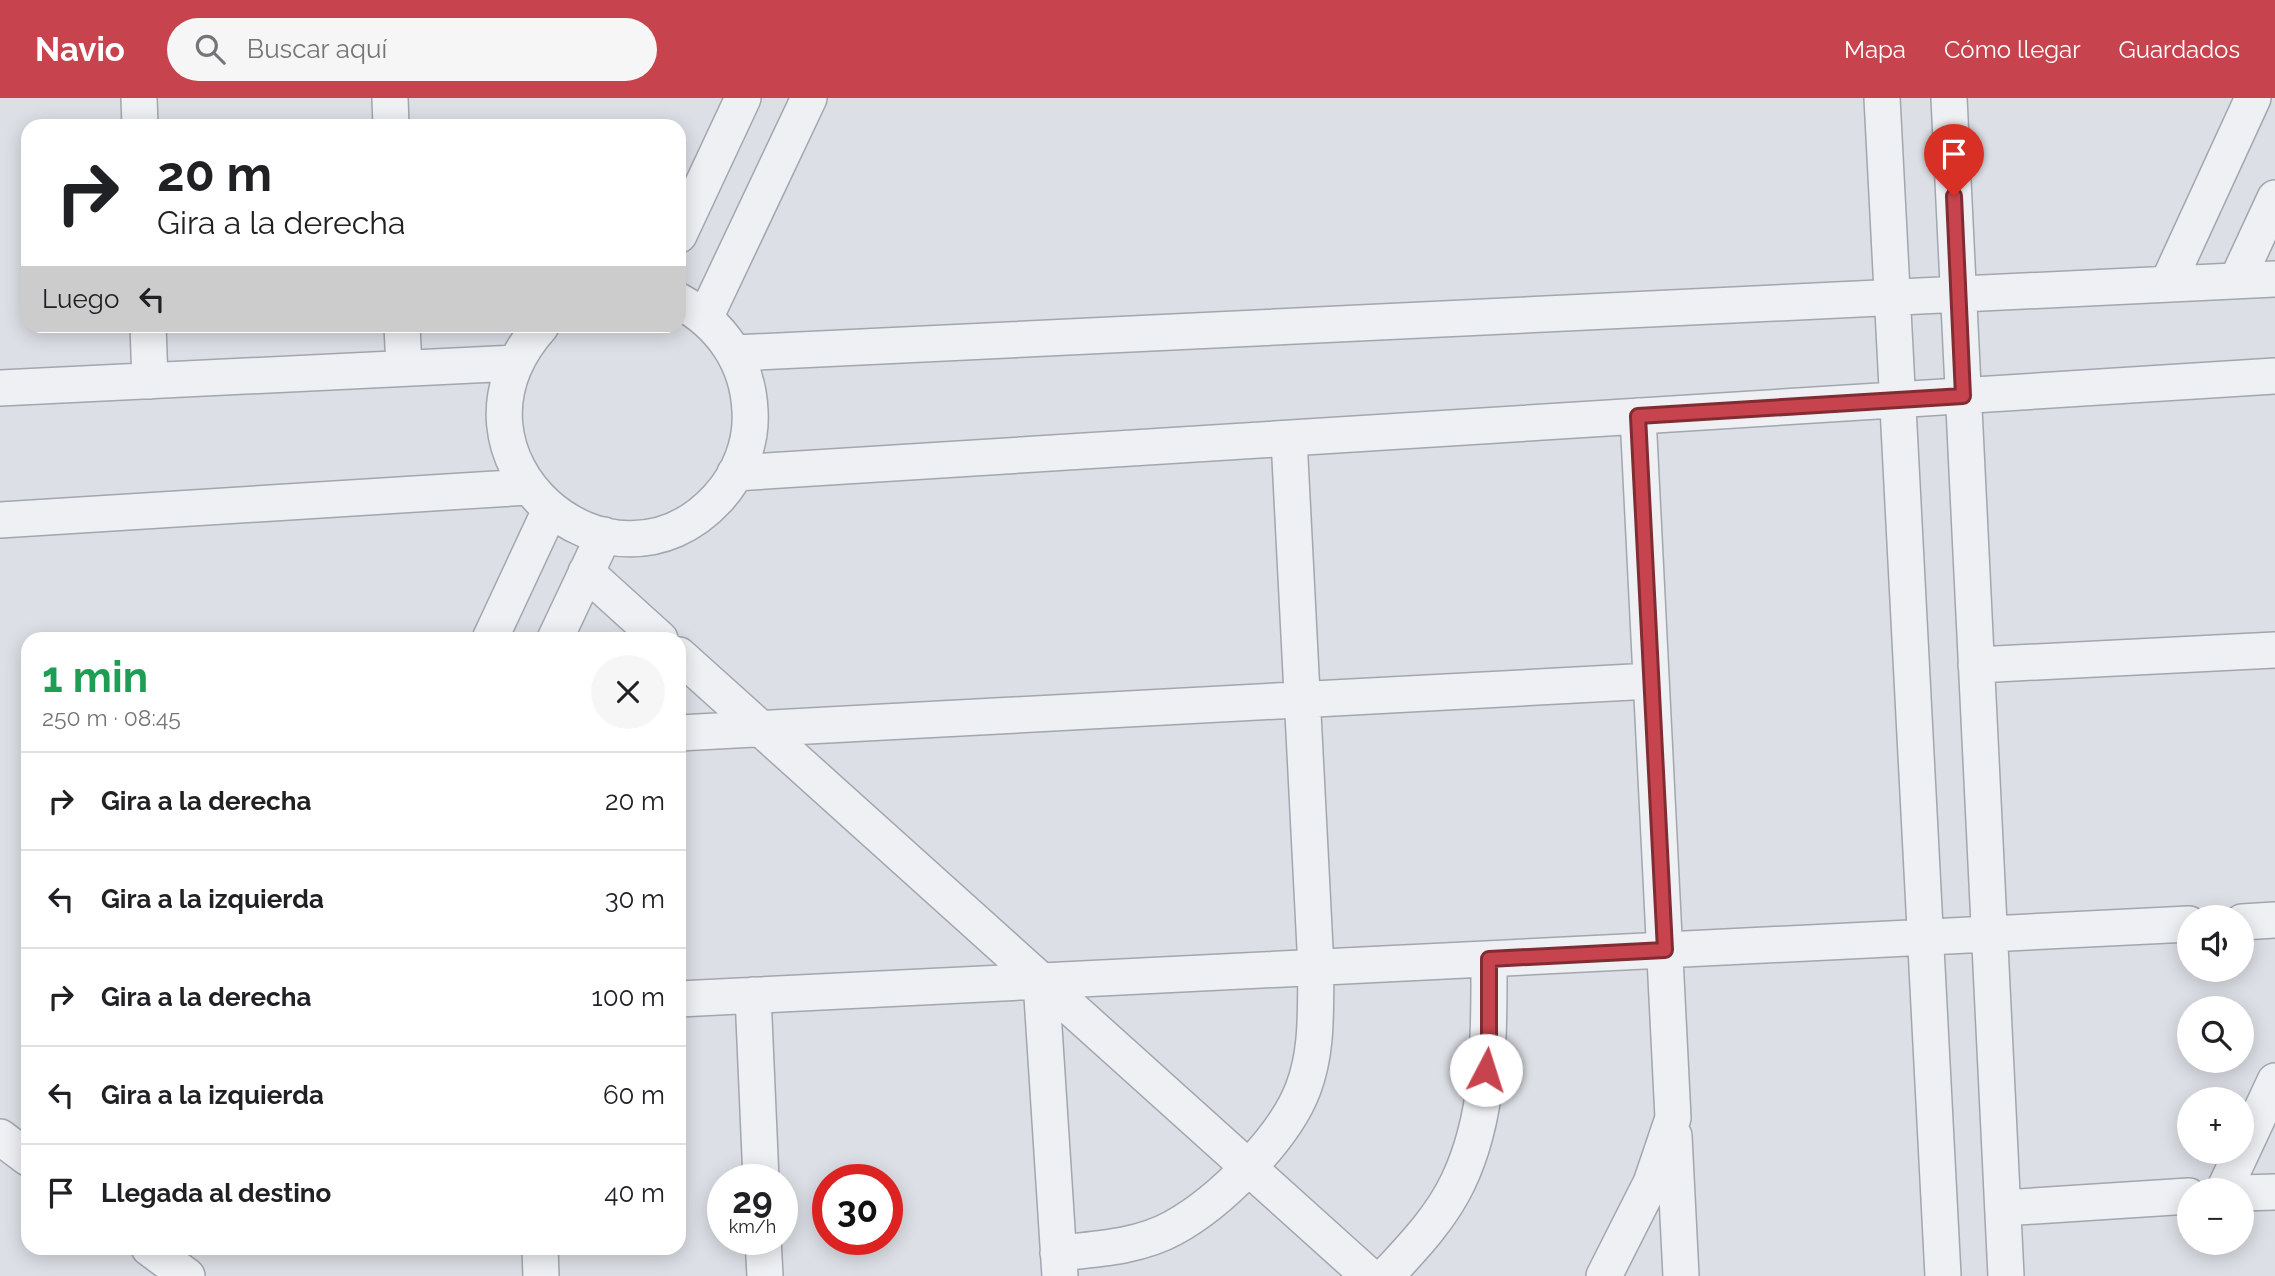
<!DOCTYPE html>
<html lang="es">
<head>
<meta charset="utf-8">
<style>
  :root { --surface:#fff; --page:#f6f6f6; --text:#202124; --muted:#757577; --line:#e0e0e0; --accent:#c7444e }
  body { margin:0; font-family:Raleway,sans-serif; background:var(--page); color:var(--text); height:100vh; display:flex; flex-direction:column; font-size:26px; white-space:nowrap }
  * { box-sizing:border-box; margin:0 }
  p { font-size:23px; color:var(--muted) }
  .icon { flex:none; width:38px; height:38px; fill:none; stroke:currentColor; stroke-width:2; stroke-linecap:round; stroke-linejoin:round }
  .map { position:relative; flex:1; overflow:hidden }
  .panel { position:absolute; left:21px; top:534px; width:665px; height:623px; display:flex; flex-direction:column; background:var(--surface); border-radius:21px; box-shadow:0 4px 18px #0003 }
  .panel>* { flex:none }
  .banner { position:absolute; left:21px; top:21px; width:665px; height:214px; border-radius:21px; box-shadow:0 4px 18px #0003; background:#fff; color:var(--text); overflow:hidden }
  .tools { position:absolute; left:2177px; top:807px; display:grid; gap:14px }
  .tools a { display:grid; place-items:center; width:77px; height:77px; border-radius:50%; background:var(--surface); box-shadow:0 4px 18px #0003; font-size:35px }
  .speed { position:absolute; left:707px; top:1066px; display:flex; gap:14px; font-size:35px; font-weight:700; text-align:center }
  .speed>* { display:grid; place-content:center; width:91px; height:91px; border-radius:50%; background:var(--surface); box-shadow:0 4px 18px #0003; line-height:1 }
  .speed small { font-size:18px; font-weight:400 }
  .speed .limit { border:10px solid #d22; background:#fff; color:#111 }
  .pin { position:absolute; display:grid; place-items:center; width:60px; height:60px; color:#fff; margin:-72px -30px; border-radius:50% 50% 50% 0; rotate:-45deg; box-shadow:0 0 7px #0007 }
  .pin .icon { rotate:45deg }
  .me { position:absolute; width:77px; margin:-38px; rotate:5deg; stroke-linejoin:round; filter:drop-shadow(0 0 5px #0008) }
  .turn { display:flex; align-items:center; gap:24px; height:147px; padding:0 21px; font-size:32px }
  .turn .icon { width:91px; height:91px; stroke-width:2.5 }
  .turn b { display:block; font-size:49px; line-height:60px }
  .then { display:flex; align-items:center; height:66px; padding:0 21px; background:#0003; gap:14px; font-size:26px }
  .round { display:grid; place-items:center; flex:none; width:74px; height:74px; border-radius:37px; background:var(--page) }
  .head { display:flex; align-items:center; justify-content:space-between; height:119px; padding:0 21px }
  h1 { font-size:42px; font-weight:700; line-height:52px; color:#1e9e55 }
  ul { padding:0; list-style:none }
  li { display:flex; align-items:center; gap:21px; height:98px; padding:0 21px; border-top:2px solid var(--line) }
  li div { flex:1 }
  li b { display:block; font-size:26px }
  li em { font-style:normal }
  header { display:flex; align-items:center; gap:42px; box-sizing:border-box; height:98px; padding:0 35px; background:var(--accent); color:#fff }
  header strong { font-size:33px }
  nav { display:flex; gap:38px; margin-inline-start:auto; font-size:24px }
  .search { width:490px; height:63px; background:var(--page); display:flex; align-items:center; gap:18px; box-sizing:border-box; padding:0 24px; border-radius:38px; color:var(--muted); font-size:26px }
  .map>svg:first-child { display:block }
  .lines { fill:none; stroke-linecap:round; stroke-linejoin:round }
  .minor-casing { stroke:#a2a6af; stroke-width:38 }
  .minor { stroke:#eef0f4; stroke-width:35 }
  .route-casing { stroke:#812c33; stroke-width:18 }
  .route { stroke:#c7444e; stroke-width:12 }
</style>
</head>
<body>
<header>
<strong>Navio</strong>
<div class="search"><svg class="icon" aria-label="search" viewBox="0 0 24 24"><circle cx="10" cy="10" r="6"/><path d="M15 15l6 6"/></svg>Buscar aquí</div>
<nav><a>Mapa</a><a>Cómo llegar</a><a>Guardados</a></nav>
</header>
<div class="map">
<svg width="2275" height="1178" viewBox="0 0 2275 1178">
  <rect width="100%" height="100%" fill="#dcdfe5"/>
  <g class="lines">
    <defs>
      <path id="minor" d="M 139,0 L 140,28
        M 390,0 L 391,28
        M 1882,0 L 1943,1178
        M 1949,0 L 2006,1178
        M 679,137 L 743,0
        M 2237,182 L 2275,100
        M 2168,185 L 2253,0
        M 705,220 L 809,0
        M 148,228 L 150,283
        M 402,228 L 404,270
        M 541,228 C 425,358 611,517 718,400 C 739,377 752,345 750,313 C 748,264 721,226 679,203
        M 735,255 L 2275,181
        M 0,290 L 515,265
        M 735,375 L 2275,278
        M 0,422 L 528,389
        M 586,474 L 660,541
        M 490,541 L 550,412
        M 555,541 L 604,437
        M 679,557 L 1369,1178
        M 1976,567 L 2275,552
        M 679,635 L 1651,583
        M 2242,824 L 2275,822
        M 1041,883 L 1060,1178
        M 753,897 L 761,1082
        M 679,901 L 2189,826
        M 1674,1038 L 1681,1178
        M 0,1039 L 28,1060
        M 2224,1092 L 2275,983
        M 2242,1095 L 2275,1094
        M 2003,1110 L 2189,1098
        M 763,1141 L 765,1178
        M 149,1150 L 187,1178
        M 540,1150 L 541,1178
        M 1058,1155 C 1096,1151 1139,1149 1173,1130 C 1219,1105 1284,1041 1303,991 C 1318,952 1315,911 1316,870 L 1289,341
        M 1386,1178 C 1413,1149 1441,1120 1458,1084 C 1491,1015 1489,936 1489,861
        M 1604,1178 L 1651,1085 L 1673,1020 L 1638,318"/>
    </defs>
    <use href="#minor" class="minor-casing"/>
    <use href="#minor" class="minor"/>
  </g>
  <g class="lines">
    <defs>
      <path id="route" d="M 1486,972 L 1489,946 L 1489,861 L 1665,852 L 1638,318 L 1963,298 L 1954,98"/>
    </defs>
    <use href="#route" class="route-casing"/>
    <use href="#route" class="route"/>
  </g>
</svg>
<div class="tools">
<a><svg class="icon" aria-label="sound" viewBox="0 0 24 24"><path d="M4 9h4l5-4v14l-5-4H4zM17 9q2 3 0 6"/></svg></a>
<a><svg class="icon" aria-label="search" viewBox="0 0 24 24"><circle cx="10" cy="10" r="6"/><path d="M15 15l6 6"/></svg></a>
<a>+</a>
<a>−</a>
</div>
<div class="speed"><div>29<small>km/h</small></div><div class="limit">30</div></div>
<div class="pin" style="left:1954px;top:98px;background:#d93025"><svg class="icon" aria-label="arrive" viewBox="0 0 24 24"><path d="M6 21V4h12l-3 4 3 4H6"/></svg></div>
<svg class="me" style="left:1486px;top:972px" viewBox="-20 -20 40 40"><circle r="19" fill="#fff"/><path d="M0-13L10 11 0 6-10 11z" fill="#c7444e"/></svg>
<div class="banner">
<div class="turn"><svg class="icon" aria-label="right" viewBox="0 0 24 24"><path d="M7 20v-9h11M14 6l5 5-5 5"/></svg><div><b>20 m</b>Gira a la derecha</div></div>
<div class="then">Luego<svg class="icon" aria-label="left" viewBox="0 0 24 24"><path d="M17 20v-9H6M10 6l-5 5 5 5"/></svg></div>
</div>
<section class="panel">
<div class="head"><div><h1>1 min</h1><p>250 m · 08:45</p></div><a class="round"><svg class="icon" aria-label="close" viewBox="0 0 24 24"><path d="M6 6l12 12M18 6L6 18"/></svg></a></div>
<ul>
<li><svg class="icon" aria-label="right" viewBox="0 0 24 24"><path d="M7 20v-9h11M14 6l5 5-5 5"/></svg><div><b>Gira a la derecha</b></div><em>20 m</em></li>
<li><svg class="icon" aria-label="left" viewBox="0 0 24 24"><path d="M17 20v-9H6M10 6l-5 5 5 5"/></svg><div><b>Gira a la izquierda</b></div><em>30 m</em></li>
<li><svg class="icon" aria-label="right" viewBox="0 0 24 24"><path d="M7 20v-9h11M14 6l5 5-5 5"/></svg><div><b>Gira a la derecha</b></div><em>100 m</em></li>
<li><svg class="icon" aria-label="left" viewBox="0 0 24 24"><path d="M17 20v-9H6M10 6l-5 5 5 5"/></svg><div><b>Gira a la izquierda</b></div><em>60 m</em></li>
<li><svg class="icon" aria-label="arrive" viewBox="0 0 24 24"><path d="M6 21V4h12l-3 4 3 4H6"/></svg><div><b>Llegada al destino</b></div><em>40 m</em></li>
</ul>
</section>
</div>
</body>
</html>
